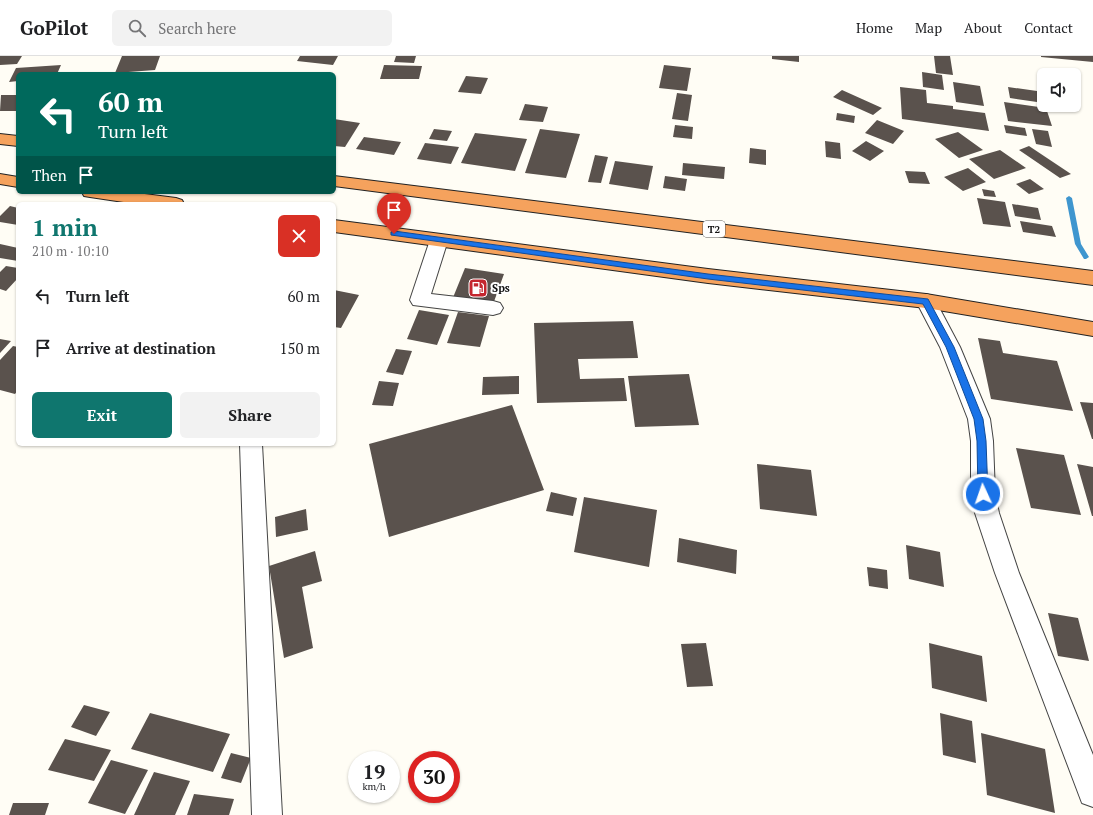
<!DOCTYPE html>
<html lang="en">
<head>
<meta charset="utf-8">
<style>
  :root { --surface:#fff; --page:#f2f2f2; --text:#202124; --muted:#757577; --line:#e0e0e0; --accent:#0f766e }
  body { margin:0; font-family:"PT Serif",serif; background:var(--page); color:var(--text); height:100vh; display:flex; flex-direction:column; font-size:15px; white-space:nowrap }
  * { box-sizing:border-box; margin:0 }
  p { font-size:13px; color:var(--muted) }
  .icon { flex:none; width:22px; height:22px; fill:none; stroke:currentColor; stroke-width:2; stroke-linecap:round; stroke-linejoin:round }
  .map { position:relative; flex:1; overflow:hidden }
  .side { position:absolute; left:16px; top:146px; width:320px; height:244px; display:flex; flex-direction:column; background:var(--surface); border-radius:6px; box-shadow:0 1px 3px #0004 }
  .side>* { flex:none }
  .guide { position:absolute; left:16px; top:16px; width:320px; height:122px; border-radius:6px; box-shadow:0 1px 3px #0004; background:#00695c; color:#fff; overflow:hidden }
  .controls { position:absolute; left:1037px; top:12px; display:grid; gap:8px }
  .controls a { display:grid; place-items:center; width:44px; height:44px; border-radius:6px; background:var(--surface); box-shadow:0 1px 3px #0004; font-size:20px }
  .speed { position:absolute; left:348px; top:695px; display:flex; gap:8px; font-size:20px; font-weight:700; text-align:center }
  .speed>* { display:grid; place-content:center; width:52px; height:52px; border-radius:50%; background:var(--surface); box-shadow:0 1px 3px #0004; line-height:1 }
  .speed small { font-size:10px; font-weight:400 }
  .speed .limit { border:6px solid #d22; background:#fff; color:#111 }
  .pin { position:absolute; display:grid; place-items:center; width:34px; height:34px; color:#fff; margin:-41px -17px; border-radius:50% 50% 50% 0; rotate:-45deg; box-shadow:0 0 4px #0007 }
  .pin .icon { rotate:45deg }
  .me { position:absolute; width:44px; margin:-22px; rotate:357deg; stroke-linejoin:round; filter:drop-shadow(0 0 3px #0008) }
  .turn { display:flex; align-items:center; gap:14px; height:84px; padding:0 16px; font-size:18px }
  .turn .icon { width:52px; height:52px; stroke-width:2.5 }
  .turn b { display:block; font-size:28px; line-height:34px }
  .then { display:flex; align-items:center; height:38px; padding:0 16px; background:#0003; gap:8px; font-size:15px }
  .round { display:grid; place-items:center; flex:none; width:42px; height:42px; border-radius:6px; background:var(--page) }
  .headline { display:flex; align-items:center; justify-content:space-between; height:68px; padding:0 16px }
  h1 { font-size:24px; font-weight:700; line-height:30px; color:var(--accent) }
  .action { display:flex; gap:8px; margin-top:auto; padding:8px 16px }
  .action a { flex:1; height:46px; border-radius:6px; background:var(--accent); color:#fff; font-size:16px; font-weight:700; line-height:46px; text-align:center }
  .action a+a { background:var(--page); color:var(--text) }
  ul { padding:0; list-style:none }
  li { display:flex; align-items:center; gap:12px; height:52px; padding:0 16px }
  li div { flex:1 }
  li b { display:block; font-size:15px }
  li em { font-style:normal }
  header { display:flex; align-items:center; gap:24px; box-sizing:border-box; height:56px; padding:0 20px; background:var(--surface); border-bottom:1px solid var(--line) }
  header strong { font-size:19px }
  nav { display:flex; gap:22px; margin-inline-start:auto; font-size:14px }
  .search { width:280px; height:36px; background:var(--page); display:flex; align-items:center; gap:10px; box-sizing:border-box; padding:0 14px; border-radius:6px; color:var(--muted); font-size:15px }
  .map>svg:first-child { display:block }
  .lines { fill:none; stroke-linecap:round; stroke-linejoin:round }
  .stream { fill:#3f96cf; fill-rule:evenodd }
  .building { fill:#5a524d }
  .minor-casing { stroke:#444; stroke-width:2 }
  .highway-casing { stroke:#222; stroke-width:2 }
  .minor { fill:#fff; fill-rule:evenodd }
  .highway { fill:#f5a25d; fill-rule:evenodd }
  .route { fill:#1a73e8; stroke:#114b97 }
  .labels { text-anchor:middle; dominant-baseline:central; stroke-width:4; stroke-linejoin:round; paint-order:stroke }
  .shield { fill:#fff; stroke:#585858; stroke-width:1 }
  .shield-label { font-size:10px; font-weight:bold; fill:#111 }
  .poi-label { font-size:11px; font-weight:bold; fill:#111; stroke:#fff; text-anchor:start }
</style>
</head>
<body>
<header>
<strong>GoPilot</strong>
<div class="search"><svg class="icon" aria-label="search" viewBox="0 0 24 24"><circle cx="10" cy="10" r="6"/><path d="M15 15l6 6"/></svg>Search here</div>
<nav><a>Home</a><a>Map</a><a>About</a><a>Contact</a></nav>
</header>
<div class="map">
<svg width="1093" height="759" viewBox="0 0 1093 759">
  <rect width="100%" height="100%" fill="#fffdf5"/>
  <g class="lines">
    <path class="stream" d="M 1069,140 L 1072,142 L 1081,188 L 1089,201 L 1086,203 L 1084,203 L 1075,188 L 1066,142 Z"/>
  </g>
  <path class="building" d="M 0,0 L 22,0 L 17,8 L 0,9 Z
    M 122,0 L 160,0 L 155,14 L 115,17 Z
    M 300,0 L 338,0 L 333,9 L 297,5 Z
    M 396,0 L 416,0 L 414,7 L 394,6 Z
    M 772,0 L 799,0 L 799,6 L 772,3 Z
    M 934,0 L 950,0 L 953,19 L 936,17 Z
    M 1041,0 L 1093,0 L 1093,6 L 1041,1 Z
    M 61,9 L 57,18 L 18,18 L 18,25 L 9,26 L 16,12 Z
    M 384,9 L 422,10 L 419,23 L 380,23 Z
    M 664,9 L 691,12 L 687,35 L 659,32 Z
    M 922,16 L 942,19 L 944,34 L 923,31 Z
    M 466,20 L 488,22 L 481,38 L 458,36 Z
    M 953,26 L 980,30 L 984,50 L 956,46 Z
    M 900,31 L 926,34 L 927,47 L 953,50 L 953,53 L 985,57 L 989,75 L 902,63 Z
    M 1008,31 L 1044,36 L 1044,47 L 1010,42 Z
    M 842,34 L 882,52 L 873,59 L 833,41 Z
    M 677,37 L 692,39 L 688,65 L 672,63 Z
    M 1,39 L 18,39 L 18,55 L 0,55 Z
    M 1004,46 L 1046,52 L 1052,70 L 1008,65 Z
    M 525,48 L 548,51 L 543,66 L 519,64 Z
    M 837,57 L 855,60 L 854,67 L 836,64 Z
    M 334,63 L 360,67 L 345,91 L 334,90 Z
    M 877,64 L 904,75 L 893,88 L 865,77 Z
    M 675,69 L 693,71 L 692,83 L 673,81 Z
    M 1004,69 L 1025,72 L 1027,80 L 1006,77 Z
    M 434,73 L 452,75 L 447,85 L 429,83 Z
    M 540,73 L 580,78 L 566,122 L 525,117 Z
    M 1032,73 L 1048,75 L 1052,91 L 1036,88 Z
    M 958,76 L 983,94 L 959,102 L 935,83 Z
    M 475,77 L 527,83 L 515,115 L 461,107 Z
    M 364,81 L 401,86 L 394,99 L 356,93 Z
    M 825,85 L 840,87 L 841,103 L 826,101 Z
    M 866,85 L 884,95 L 870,105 L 852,95 Z
    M 425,87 L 459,91 L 451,108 L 417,103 Z
    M 1029,90 L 1071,118 L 1060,122 L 1019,94 Z
    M 750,92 L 766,94 L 766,109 L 749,107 Z
    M 1000,94 L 1026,112 L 994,123 L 969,103 Z
    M 595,99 L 608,101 L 601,127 L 588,126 Z
    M 615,105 L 653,110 L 648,134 L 609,128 Z
    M 683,107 L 725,111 L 724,123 L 682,119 Z
    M 968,112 L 986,126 L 963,135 L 944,121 Z
    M 905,115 L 925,116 L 930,128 L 909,127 Z
    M 665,120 L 687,123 L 685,135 L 663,132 Z
    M 1030,123 L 1044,133 L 1029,138 L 1016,128 Z
    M 982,133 L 994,135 L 996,141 L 984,140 Z
    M 977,142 L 1005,146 L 1011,171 L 983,168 Z
    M 1012,148 L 1038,152 L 1041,164 L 1015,160 Z
    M 10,150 L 18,152 L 18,169 L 0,166 L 0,160 Z
    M 1020,165 L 1052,170 L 1056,181 L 1023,176 Z
    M 0,188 L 18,192 L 18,205 L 0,202 Z
    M 6,210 L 18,212 L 18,222 L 6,235 L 0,233 L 0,216 Z
    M 465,212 L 504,218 L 492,251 L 452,244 Z
    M 334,234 L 359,239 L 341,272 L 334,271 Z
    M 419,254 L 449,259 L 437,289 L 407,283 Z
    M 458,256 L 489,260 L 480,291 L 447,287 Z
    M 633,265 L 638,302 L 578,303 L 580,323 L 624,322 L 627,345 L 537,347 L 534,267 Z
    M 978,282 L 1000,285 L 1003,297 L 1057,305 L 1073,355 L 991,343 Z
    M 0,283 L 11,285 L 0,297 Z
    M 13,290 L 18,291 L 18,334 L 15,338 L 0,334 L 0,304 Z
    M 396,293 L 412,295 L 403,319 L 386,316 Z
    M 689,318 L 699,369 L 635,371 L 628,320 Z
    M 519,320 L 519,338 L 482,339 L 483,321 Z
    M 379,325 L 399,327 L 393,350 L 372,349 Z
    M 1080,346 L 1093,347 L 1093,383 L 1092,383 Z
    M 512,349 L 544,434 L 389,481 L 369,388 Z
    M 1016,392 L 1064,399 L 1081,459 L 1031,452 Z
    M 757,408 L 811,414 L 817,460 L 760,453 Z
    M 1077,408 L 1093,411 L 1093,460 L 1092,460 Z
    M 551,436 L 577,442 L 573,460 L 546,455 Z
    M 584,441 L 657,454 L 649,511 L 574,496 Z
    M 306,453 L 308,474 L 276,481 L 275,461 Z
    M 679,482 L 737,494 L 736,518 L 677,506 Z
    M 906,489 L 940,496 L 944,531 L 909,523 Z
    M 315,495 L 322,525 L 302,531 L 313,592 L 284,602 L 269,510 Z
    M 867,511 L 887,514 L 888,533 L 869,530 Z
    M 1048,557 L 1078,562 L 1089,605 L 1058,600 Z
    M 706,587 L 713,630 L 687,631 L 681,588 Z
    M 929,587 L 982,600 L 987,646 L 932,632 Z
    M 84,649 L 110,656 L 96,680 L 71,671 Z
    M 150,657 L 230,678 L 213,716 L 131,693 Z
    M 940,657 L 972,665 L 976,707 L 943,699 Z
    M 981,677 L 1045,693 L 1055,757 L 987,739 Z
    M 65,683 L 111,694 L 94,725 L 48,714 Z
    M 231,697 L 251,702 L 241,727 L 221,722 Z
    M 111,704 L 148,714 L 125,758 L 88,747 Z
    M 154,716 L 190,725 L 175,759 L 134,759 Z
    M 194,738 L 234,743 L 229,759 L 187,759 Z
    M 13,747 L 49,747 L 45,759 L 9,759 Z"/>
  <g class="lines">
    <defs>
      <path id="minor" d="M 439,178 L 445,180 L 448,184 L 431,238 L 493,245 L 500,247 L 503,252 L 500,257 L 493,259 L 413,249 L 410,244 L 430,184 L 433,180 Z
        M 926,238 L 933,240 L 960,291 L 990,363 L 993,385 L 995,438 L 999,457 L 1019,517 L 1093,699 L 1093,751 L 1082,747 L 995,517 L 975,457 L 971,438 L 971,385 L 968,363 L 940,291 L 916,245 L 919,240 Z
        M 240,388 L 262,388 L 282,759 L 252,759 Z"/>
      <path id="highway" d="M 0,78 L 18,80 L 18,90 L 0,88 Z
        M 0,118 L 18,121 L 18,131 L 0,128 Z
        M 334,120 L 1093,215 L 1093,229 L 334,130 Z
        M 82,136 L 129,136 L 176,142 L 182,144 L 184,148 L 137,148 L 90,141 L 84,140 Z
        M 334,164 L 708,213 L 926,238 L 1093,266 L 1093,280 L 926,252 L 708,227 L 334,176 Z"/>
    </defs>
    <use href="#minor" class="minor-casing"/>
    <use href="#highway" class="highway-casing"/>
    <use href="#minor" class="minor"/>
    <use href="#highway" class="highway"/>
  </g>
  <path class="route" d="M 394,175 L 708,218 L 928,243 L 954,291 L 983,363 L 986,385 L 988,438 L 986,441 L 983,443 L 979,441 L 978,438 L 977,385 L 974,363 L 946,291 L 923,248 L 708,223 L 391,179 L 391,176 Z"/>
  <defs>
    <symbol id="fuel-square" viewBox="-11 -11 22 22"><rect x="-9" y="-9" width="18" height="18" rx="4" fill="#c4262e" stroke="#fff"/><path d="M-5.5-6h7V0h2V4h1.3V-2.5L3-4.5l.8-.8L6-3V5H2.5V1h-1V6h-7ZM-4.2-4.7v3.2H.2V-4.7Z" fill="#fff"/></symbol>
  </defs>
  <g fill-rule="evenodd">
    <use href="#fuel-square" x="467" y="221" width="22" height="22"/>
  </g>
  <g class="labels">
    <rect class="shield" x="703" y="165" width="22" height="16" rx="3"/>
    <g class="shield-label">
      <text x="714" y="173">T2</text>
    </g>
    <g class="poi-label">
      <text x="492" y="232">Sps</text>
    </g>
  </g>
</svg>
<div class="controls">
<a><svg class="icon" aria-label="sound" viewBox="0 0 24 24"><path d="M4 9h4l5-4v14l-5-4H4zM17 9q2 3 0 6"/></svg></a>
</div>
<div class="speed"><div>19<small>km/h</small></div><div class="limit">30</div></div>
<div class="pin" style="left:394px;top:178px;background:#d93025"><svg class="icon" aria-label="arrive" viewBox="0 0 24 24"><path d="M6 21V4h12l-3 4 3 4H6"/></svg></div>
<svg class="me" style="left:983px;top:438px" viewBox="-20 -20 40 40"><circle r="17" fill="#1a73e8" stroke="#fff" stroke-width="3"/><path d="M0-11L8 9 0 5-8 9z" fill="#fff"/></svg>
<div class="guide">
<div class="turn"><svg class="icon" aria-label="left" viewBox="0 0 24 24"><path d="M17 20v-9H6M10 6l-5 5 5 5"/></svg><div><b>60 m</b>Turn left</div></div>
<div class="then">Then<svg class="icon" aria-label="arrive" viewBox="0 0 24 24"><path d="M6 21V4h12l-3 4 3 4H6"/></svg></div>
</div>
<section class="side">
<div class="headline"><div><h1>1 min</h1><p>210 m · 10:10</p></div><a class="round" style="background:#d93025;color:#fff"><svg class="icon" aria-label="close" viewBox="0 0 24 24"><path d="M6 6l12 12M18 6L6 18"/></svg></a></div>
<ul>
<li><svg class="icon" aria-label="left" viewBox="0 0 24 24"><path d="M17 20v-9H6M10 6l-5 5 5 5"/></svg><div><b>Turn left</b></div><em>60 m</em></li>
<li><svg class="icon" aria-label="arrive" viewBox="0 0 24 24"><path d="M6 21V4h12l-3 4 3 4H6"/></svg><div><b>Arrive at destination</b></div><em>150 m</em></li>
</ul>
<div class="action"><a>Exit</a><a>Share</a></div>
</section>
</div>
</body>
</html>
